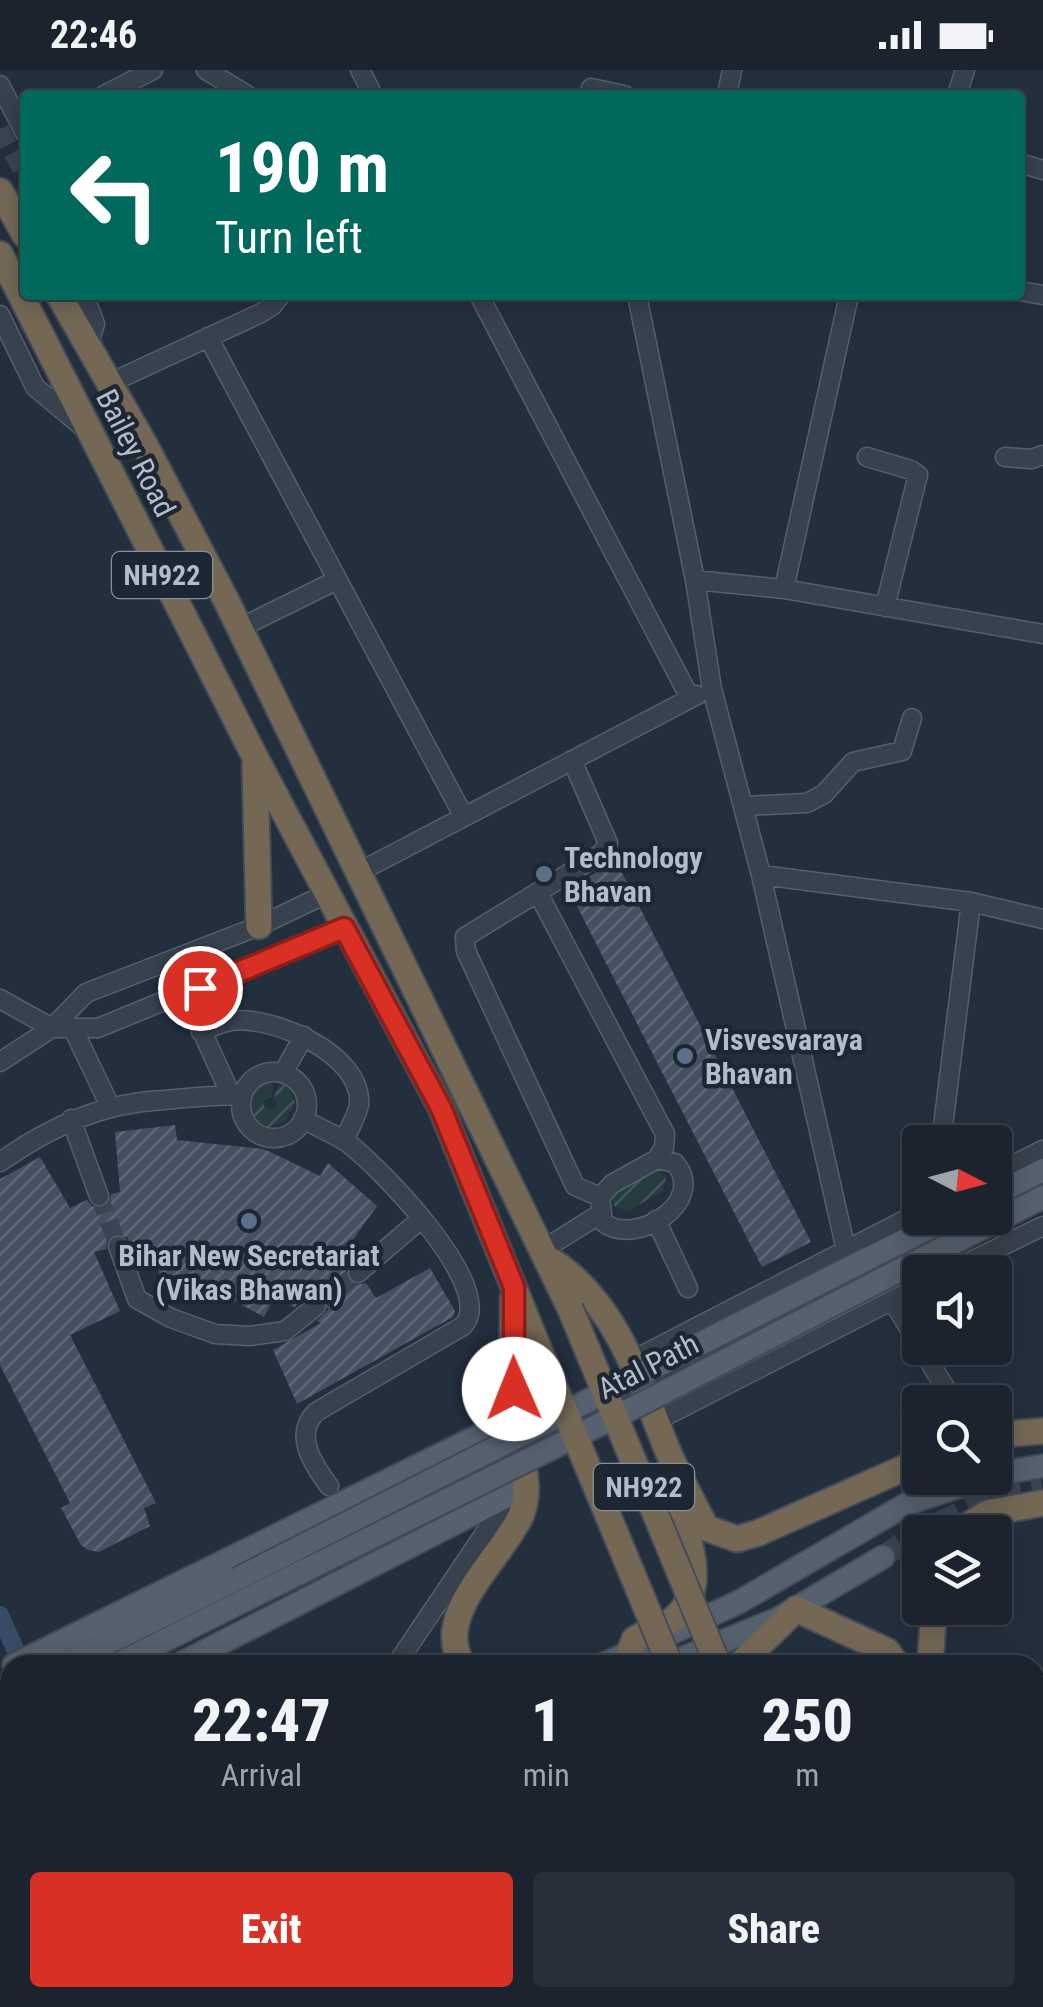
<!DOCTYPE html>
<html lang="en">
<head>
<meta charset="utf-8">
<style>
  :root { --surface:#1b232e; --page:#282f3a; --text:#f1f3f6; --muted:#a0a4aa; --line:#39404a; --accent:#d93025 }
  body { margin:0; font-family:"Roboto Condensed",sans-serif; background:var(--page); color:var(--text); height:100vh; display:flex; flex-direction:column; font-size:38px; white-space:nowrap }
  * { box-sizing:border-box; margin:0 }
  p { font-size:32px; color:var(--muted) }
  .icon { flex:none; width:55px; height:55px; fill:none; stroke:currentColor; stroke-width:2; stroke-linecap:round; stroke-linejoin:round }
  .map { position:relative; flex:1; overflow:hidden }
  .drawer { position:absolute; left:0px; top:1585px; width:1045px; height:352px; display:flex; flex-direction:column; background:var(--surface); border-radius:30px 30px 0 0; box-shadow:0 5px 25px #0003,0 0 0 2px var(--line) }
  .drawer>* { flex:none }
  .banner { position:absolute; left:20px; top:20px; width:1005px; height:210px; border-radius:10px; box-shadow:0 5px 25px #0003,0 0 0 2px var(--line); background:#00695c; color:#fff; overflow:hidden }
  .needle { width:65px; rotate:96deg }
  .controls { position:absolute; left:902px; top:1055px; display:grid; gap:20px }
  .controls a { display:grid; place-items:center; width:110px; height:110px; border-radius:10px; background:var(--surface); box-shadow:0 5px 25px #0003,0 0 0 2px var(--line); font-size:50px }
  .pin { position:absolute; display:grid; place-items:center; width:85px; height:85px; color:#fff; margin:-42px; border:5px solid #fff; border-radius:50%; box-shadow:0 2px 10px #0007 }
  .me { position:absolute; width:110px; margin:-55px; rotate:359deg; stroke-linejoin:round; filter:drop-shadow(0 0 8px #0008) }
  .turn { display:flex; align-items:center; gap:35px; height:210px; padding:0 30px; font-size:45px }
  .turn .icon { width:130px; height:130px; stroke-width:2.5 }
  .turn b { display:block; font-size:70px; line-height:85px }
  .eta { display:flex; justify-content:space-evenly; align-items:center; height:170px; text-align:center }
  .eta b { font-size:60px; font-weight:800; line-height:70px }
  .primary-button { display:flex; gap:20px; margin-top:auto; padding:20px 30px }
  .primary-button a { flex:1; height:115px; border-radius:10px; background:var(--accent); color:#fff; font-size:40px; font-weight:800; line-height:115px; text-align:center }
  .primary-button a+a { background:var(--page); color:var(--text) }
  .status { display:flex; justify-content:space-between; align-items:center; height:70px; padding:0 50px; background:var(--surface); direction:ltr }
  .status svg { height:28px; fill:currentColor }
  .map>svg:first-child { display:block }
  .garden { fill:url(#garden-furrows) }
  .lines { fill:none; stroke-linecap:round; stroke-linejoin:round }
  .canal { stroke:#394c67; stroke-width:18 }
  .building { fill:url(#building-hatch) }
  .minor-tunnel { stroke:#3a4453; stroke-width:18; stroke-dasharray:18 9; stroke-linecap:butt }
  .major-tunnel { stroke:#3a4453; stroke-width:22; stroke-dasharray:22 11; stroke-linecap:butt }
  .minor-casing { stroke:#565f6c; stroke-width:21 }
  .major-casing { stroke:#414a57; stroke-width:26 }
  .highway-casing { stroke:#434c59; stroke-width:29 }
  .minor { stroke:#38414e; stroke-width:18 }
  .major { stroke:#56606e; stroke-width:22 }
  .highway { stroke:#746855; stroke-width:25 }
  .major-bridge-casing { stroke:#414a57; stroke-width:26; stroke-linecap:butt }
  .highway-bridge-casing { stroke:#434c59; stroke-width:29; stroke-linecap:butt }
  .major-bridge { stroke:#56606e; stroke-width:22 }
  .highway-bridge { stroke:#746855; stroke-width:25 }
  .route-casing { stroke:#8d1f18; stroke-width:25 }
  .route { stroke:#d93025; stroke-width:18 }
  .service-dot { fill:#5c6f8a; stroke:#1d2633; stroke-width:4 }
  .labels { text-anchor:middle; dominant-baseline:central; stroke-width:9; stroke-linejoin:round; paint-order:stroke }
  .shield { fill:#1d2633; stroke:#878f9c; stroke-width:2.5 }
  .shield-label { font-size:28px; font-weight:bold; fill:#b4bcc9 }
  .street-label { font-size:30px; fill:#b4bcc9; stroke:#1d2633 }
  .poi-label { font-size:30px; font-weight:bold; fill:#b4bcc9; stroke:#1d2633; text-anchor:start }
</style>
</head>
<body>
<div class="status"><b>22:46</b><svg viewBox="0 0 49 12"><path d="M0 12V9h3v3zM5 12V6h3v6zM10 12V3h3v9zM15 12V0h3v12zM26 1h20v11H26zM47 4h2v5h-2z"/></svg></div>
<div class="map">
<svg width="1043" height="1937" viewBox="0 0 1043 1937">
  <defs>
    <pattern id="garden-furrows" width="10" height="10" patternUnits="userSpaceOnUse" patternTransform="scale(2.5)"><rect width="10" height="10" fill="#263c3f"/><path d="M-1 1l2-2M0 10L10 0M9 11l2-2" fill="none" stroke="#435659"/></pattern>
    <pattern id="building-hatch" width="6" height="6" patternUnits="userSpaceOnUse" patternTransform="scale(2.5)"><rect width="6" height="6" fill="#455162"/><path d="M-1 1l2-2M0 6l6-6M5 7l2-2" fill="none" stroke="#5d6877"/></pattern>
  </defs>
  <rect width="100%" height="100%" fill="#242f3e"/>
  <path class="garden" d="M 273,1010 L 272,1027 L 263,1031 L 265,1038 L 272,1040 L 277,1036 L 274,1027 L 280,1012 L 290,1018 L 295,1033 L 285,1052 L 268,1057 L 251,1046 L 248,1030 L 255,1016 Z
    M 657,1099 L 666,1107 L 663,1121 L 628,1141 L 615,1137 L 611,1129 L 613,1120 Z"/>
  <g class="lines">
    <path class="canal" d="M 0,1545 L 22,1595
      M 43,1937 L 43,1928"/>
  </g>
  <path class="building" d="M 616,791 L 811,1172 L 762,1197 L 568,819 Z
    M 175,1055 L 177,1070 L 264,1079 L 320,1106 L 328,1093 L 377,1136 L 342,1185 L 350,1194 L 346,1200 L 348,1210 L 355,1215 L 366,1213 L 376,1228 L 430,1198 L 455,1241 L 453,1247 L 297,1334 L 273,1280 L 321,1253 L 317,1251 L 328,1240 L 325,1227 L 313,1224 L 294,1237 L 275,1226 L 264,1247 L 220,1223 L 160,1216 L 158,1189 L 135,1187 L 127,1167 L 113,1165 L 108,1169 L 106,1179 L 94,1182 L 120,1241 L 70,1265 L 156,1433 L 144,1438 L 150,1456 L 99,1482 L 88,1480 L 81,1475 L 61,1438 L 70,1433 L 0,1295 L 0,1109 L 40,1087 L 70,1138 L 87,1130 L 92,1136 L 102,1138 L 109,1133 L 111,1124 L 120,1122 L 115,1062 Z"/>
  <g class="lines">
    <path class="minor-tunnel" d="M 0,59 L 25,106
      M 99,1126 L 118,1176
      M 316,1236 L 358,1203"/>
    <path class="major-tunnel" d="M 883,1487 L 916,1463 L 990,1429 L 1043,1420"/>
    <defs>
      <path id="minor" d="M 206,0 L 247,25
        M 360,0 L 373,25
        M 0,15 L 25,63
        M 591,18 L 624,25
        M 104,25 L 153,0
        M 727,25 L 732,0
        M 957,25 L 965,0
        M 1020,93 L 1043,100
        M 1020,221 L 1043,225
        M 84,225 L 95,254 L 88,277
        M 479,225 L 690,628
        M 637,225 L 695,510 L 712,619 L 761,805 L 846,1180
        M 0,245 L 35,317 L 85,359
        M 208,267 L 464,747
        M 110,313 L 261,243 L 272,236 L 281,225
        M 867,387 L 911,400 L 918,405 L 885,537
        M 1005,387 L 1031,389 L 1043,385
        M 695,510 L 784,519 L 1043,564
        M 784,519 L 849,225
        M 240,558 L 337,510
        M 572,690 L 608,773 L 602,783 L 465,867 L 466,881 L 575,1116 L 600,1127
        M 744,736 L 807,733 L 824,724 L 853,692 L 902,681 L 912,648
        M 359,802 L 697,625
        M 761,805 L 971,832 L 941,1072
        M 538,823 L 665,1064 L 664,1078 L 657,1089
        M 971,832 L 1043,849
        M 185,924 L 231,1025
        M 0,929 L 52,958 L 98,958 L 344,857
        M 73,959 L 110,1036
        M 201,962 C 210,958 221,953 231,951 C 272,945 363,984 359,1034 C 358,1045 348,1060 344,1071
        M 0,992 L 52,958 L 86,923 L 259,856 L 326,824
        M241 1035a33 33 0 1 1 66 0a33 33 0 1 1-66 0Z
        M 283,1003 L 304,966
        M 71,1049 L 99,1126
        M 303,1049 C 317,1057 332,1063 345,1071 C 377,1094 499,1218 463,1256 L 316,1342 C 293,1365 313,1394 329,1416
        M 657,1089 L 675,1093 C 708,1132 635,1178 603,1152 L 600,1127 L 612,1114 Z
        M 0,1092 C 52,1056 101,1033 164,1030 C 191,1028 216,1024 242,1026
        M 995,1104 L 1043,1080
        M 656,1150 L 688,1218
        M 118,1176 L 137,1229 L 171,1248 L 215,1264 L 250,1266 L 285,1261 L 316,1236
        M 544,1179 L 600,1144
        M 949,1202 L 1043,1156
        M 358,1203 L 421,1149
        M 892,1230 L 920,1276
        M 921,1278 L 954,1332
        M 631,1291 L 920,1142
        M 656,1351 L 920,1216
        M 396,1595 L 495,1448 L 524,1430
        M 1035,1705 L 1043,1702
        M 237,1928 L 238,1937
        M 497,1928 L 501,1937
        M 520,1928 L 524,1937
        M 637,1928 L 640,1937
        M 686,1928 L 689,1937"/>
      <path id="major" d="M 995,1124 L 1043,1100
        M 869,1188 L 949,1148
        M 875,1213 L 1043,1127
        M 995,1404 L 1043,1396
        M 14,1595 L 513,1349
        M 64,1595 L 237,1509
        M 116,1595 L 243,1531
        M 178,1595 L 527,1416
        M 602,1595 L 739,1532 L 909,1433 L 985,1408
        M 666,1595 L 778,1549 L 883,1487
        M 0,1629 L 10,1623
        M 0,1654 L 10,1649
        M 0,1683 L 10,1678
        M 267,1928 L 268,1937
        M 286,1928 L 288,1937"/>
      <path id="highway" d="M 0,121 L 25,165
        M 0,184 L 255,687 L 441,1038 L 529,1255
        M 59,225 L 146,377 L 227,532 L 570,1238
        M 255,696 L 259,856
        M 552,1191 C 615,1232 638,1307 665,1374 C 676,1402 692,1430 706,1458 L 737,1469 L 758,1463 L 920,1391
        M 995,1365 L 1043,1361
        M 957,1462 L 988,1443 L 1043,1433
        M 630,1582 L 634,1570 C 647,1561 666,1556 676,1547 C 714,1513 682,1449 665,1411
        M 463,1595 C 430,1546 502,1488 521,1445 C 535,1412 515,1379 513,1345 C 511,1307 513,1267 513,1228
        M 739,1595 L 796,1539 L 887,1581 L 897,1595
        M 930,1595 L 934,1538
        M 777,1928 L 781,1937
        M 797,1928 L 800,1937
        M 855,1928 L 858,1937
        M 910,1928 L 913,1937"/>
    </defs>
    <use href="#minor" class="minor-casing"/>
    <use href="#major" class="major-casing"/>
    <use href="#highway" class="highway-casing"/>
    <use href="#minor" class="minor"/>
    <use href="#major" class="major"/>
    <use href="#highway" class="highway"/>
    <defs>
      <path id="major-bridge" d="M 237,1509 L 869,1188
        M 243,1531 L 645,1332 L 875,1213"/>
      <path id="highway-bridge" d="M 570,1238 L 718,1595
        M 529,1255 L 670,1595"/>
    </defs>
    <use href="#major-bridge" class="major-bridge-casing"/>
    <use href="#highway-bridge" class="highway-bridge-casing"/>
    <use href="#major-bridge" class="major-bridge"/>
    <use href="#highway-bridge" class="highway-bridge"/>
  </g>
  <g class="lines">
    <defs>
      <path id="route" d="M 200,918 L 344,858 L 441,1038 L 514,1217 L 514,1319"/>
    </defs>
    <use href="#route" class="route-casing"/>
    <use href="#route" class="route"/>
  </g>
  <g class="service-dot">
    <circle cx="544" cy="804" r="10"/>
    <circle cx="685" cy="986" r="10"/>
    <circle cx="249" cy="1151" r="10"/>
  </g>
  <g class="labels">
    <g class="shield">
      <rect x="112" y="482" width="100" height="46" rx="8"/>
      <rect x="594" y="1394" width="100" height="46" rx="8"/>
    </g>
    <g class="shield-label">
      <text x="162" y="505">NH922</text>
      <text x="644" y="1417">NH922</text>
    </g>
    <g class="street-label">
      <text transform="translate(136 383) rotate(63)">Bailey Road</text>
      <text transform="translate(648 1296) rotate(-27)">Atal Path</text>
    </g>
    <g class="poi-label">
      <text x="564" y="787">Technology<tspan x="564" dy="34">Bhavan</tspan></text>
      <text x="705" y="969">Visvesvaraya<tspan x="705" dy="34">Bhavan</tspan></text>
      <text x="249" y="1185" text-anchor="middle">Bihar New Secretariat<tspan x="249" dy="34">(Vikas Bhawan)</tspan></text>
    </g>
  </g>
</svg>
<div class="controls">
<a><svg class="needle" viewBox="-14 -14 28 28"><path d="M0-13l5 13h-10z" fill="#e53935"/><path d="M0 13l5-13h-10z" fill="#a0a4aa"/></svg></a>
<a><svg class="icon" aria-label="sound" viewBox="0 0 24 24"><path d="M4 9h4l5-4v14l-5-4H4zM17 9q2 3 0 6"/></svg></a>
<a><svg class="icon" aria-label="search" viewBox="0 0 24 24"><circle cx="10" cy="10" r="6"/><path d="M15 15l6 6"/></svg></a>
<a><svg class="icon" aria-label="layers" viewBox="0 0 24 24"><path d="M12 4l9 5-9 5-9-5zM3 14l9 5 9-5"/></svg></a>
</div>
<div class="pin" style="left:200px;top:918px;background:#d93025"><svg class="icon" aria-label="arrive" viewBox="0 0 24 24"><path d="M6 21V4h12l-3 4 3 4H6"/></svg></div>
<svg class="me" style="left:514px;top:1319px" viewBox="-20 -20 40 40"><circle r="19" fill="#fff"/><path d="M0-13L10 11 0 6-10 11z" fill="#d93025"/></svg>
<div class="banner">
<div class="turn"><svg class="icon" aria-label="left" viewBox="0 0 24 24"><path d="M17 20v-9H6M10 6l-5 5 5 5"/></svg><div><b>190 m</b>Turn left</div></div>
</div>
<section class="drawer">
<div class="eta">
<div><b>22:47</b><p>Arrival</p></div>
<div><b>1</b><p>min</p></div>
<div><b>250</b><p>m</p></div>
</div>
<div class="primary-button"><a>Exit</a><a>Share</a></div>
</section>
</div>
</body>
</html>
